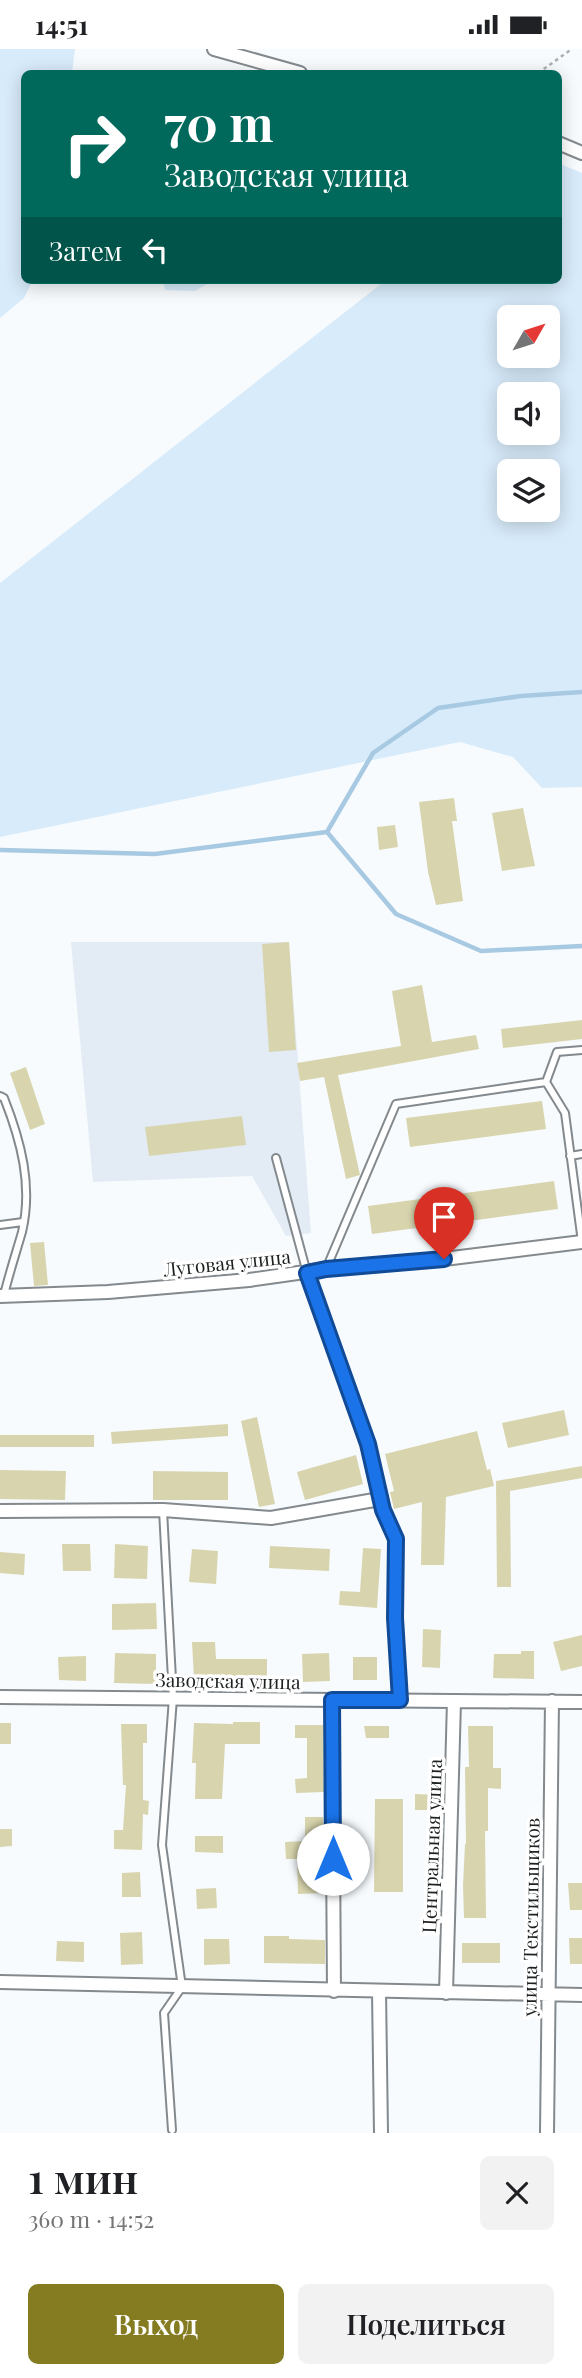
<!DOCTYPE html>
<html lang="ru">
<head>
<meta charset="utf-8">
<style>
  :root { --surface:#fff; --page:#f2f2f2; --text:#202124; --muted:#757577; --accent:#857b21 }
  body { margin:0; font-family:"Playfair Display",serif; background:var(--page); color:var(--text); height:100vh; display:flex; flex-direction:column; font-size:26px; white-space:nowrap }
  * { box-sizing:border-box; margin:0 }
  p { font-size:23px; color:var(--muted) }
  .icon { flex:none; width:38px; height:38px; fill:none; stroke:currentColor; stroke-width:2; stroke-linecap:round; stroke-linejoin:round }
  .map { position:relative; height:2084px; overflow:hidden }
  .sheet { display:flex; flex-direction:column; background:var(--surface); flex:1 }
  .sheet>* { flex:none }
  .guide { position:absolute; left:21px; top:21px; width:541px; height:214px; border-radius:10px; box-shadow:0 4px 18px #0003; background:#00695c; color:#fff; overflow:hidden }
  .needle { width:46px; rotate:51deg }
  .tools { position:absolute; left:497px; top:256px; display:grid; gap:14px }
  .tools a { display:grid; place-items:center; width:63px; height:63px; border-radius:10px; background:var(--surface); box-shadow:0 4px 18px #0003; font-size:35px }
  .pin { position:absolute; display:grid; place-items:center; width:60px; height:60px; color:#fff; margin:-72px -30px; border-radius:50% 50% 50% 0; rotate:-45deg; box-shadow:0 0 7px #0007 }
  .pin .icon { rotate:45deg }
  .me { position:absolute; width:77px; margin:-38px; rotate:0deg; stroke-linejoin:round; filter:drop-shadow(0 0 5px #0008) }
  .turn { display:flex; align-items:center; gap:24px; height:147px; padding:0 28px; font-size:32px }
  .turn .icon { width:91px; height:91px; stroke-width:2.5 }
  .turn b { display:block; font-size:49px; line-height:60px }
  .then { display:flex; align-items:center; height:66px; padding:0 28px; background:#0003; gap:14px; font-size:26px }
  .round { display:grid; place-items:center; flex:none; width:74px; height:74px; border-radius:10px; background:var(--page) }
  .head { display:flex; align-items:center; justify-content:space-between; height:119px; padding:0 28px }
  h1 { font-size:42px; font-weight:600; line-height:52px }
  .button { display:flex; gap:14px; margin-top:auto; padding:14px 28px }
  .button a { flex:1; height:80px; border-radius:10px; background:var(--accent); color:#fff; font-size:28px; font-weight:600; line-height:80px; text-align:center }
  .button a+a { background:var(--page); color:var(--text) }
  .status { display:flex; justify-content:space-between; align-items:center; height:49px; padding:0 35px; background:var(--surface); direction:ltr }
  .status svg { height:19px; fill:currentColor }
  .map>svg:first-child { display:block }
  .built { fill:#e3ecf4 }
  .green { fill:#d8ebfa; fill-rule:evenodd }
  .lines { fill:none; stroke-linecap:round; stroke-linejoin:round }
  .stream { stroke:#a7c9e2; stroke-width:4.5 }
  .building { fill:#d8d5ae }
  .service-casing { stroke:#83898d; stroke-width:10 }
  .minor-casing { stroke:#83898d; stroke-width:16 }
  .path { stroke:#abafb1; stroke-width:2.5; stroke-dasharray:3.5 3.5; stroke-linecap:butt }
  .service { stroke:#fff; stroke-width:6 }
  .minor { stroke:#fff; stroke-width:12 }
  .route-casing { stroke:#114b97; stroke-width:18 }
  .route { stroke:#1a73e8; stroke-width:12 }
  .labels { text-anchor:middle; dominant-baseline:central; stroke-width:7; stroke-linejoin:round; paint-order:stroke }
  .street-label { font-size:19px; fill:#1d2021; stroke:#fff }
</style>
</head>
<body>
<div class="status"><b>14:51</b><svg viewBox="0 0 49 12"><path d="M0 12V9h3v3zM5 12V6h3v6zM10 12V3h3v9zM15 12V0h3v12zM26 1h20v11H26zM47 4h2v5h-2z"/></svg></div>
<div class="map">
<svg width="582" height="2084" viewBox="0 0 582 2084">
  <rect width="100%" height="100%" fill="#f7fbfe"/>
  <path class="built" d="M 71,893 L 289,893 L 311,1184 L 286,1187 L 252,1127 L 93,1133 Z"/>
  <path class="green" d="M 0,0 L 75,0 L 72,24 L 24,24 L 24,231 L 33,231 L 24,249 L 0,269 Z
    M 558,114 L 582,124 L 582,738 L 542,739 L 513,708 L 460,693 L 0,788 L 0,534 L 386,231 L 558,231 ZM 509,268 L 548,268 L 548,306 L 509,306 ZM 509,345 L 548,345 L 548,383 L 509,383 ZM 509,422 L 548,422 L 548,460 L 509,460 Z
    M 163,231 L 214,231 L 195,242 L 165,241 Z"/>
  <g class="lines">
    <path class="stream" d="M 327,783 L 373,704 L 438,659 L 521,647 L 582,643
      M 327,783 L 396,865 L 481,902 L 582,897
      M 0,801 L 155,805 L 327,783"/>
  </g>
  <path class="building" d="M 454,749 L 457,772 L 452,772 L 463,852 L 436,856 L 428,823 L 419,753 Z
    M 523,759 L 535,817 L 502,822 L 492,764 Z
    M 395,776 L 398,798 L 379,801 L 377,778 Z
    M 289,893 L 296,1001 L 269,1003 L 262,895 Z
    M 422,936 L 432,993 L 476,986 L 479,1000 L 338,1026 L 360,1126 L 346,1130 L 324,1028 L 300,1032 L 297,1014 L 401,997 L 392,942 Z
    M 582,971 L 582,990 L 503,999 L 501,980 Z
    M 26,1018 L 45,1075 L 30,1081 L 10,1024 Z
    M 542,1052 L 546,1080 L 410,1098 L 406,1069 Z
    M 242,1067 L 246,1096 L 149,1107 L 145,1078 Z
    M 554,1132 L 558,1160 L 372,1185 L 368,1157 Z
    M 44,1193 L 48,1236 L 34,1237 L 30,1194 Z
    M 564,1361 L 569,1386 L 508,1399 L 502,1374 Z
    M 257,1368 L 275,1455 L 259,1458 L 241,1372 Z
    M 228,1375 L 228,1387 L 112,1395 L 111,1383 Z
    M 477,1382 L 487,1421 L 490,1420 L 494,1437 L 446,1448 L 444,1516 L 421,1516 L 422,1453 L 394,1460 L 390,1443 L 394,1442 L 385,1405 Z
    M 0,1386 L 94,1386 L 94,1398 L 0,1398 Z
    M 356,1406 L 363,1435 L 305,1451 L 297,1423 Z
    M 582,1417 L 582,1429 L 510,1442 L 511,1538 L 497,1538 L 496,1432 Z
    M 0,1421 L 66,1422 L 65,1451 L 0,1450 Z
    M 153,1422 L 228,1423 L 228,1451 L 153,1451 Z
    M 62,1495 L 90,1495 L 91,1522 L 63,1522 Z
    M 115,1495 L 148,1497 L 147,1530 L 114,1529 Z
    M 270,1497 L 330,1500 L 329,1522 L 269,1519 Z
    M 363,1499 L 381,1500 L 377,1559 L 339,1556 L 340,1542 L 360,1543 Z
    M 192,1500 L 218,1502 L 216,1535 L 189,1533 Z
    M 0,1503 L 25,1505 L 24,1526 L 0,1524 Z
    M 156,1554 L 157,1580 L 112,1581 L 112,1555 Z
    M 423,1580 L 441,1581 L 440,1619 L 422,1618 Z
    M 582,1586 L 582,1617 L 561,1622 L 553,1593 Z
    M 192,1593 L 215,1593 L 216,1610 L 267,1610 L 267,1631 L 194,1630 Z
    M 521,1602 L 534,1602 L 534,1630 L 493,1629 L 494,1605 L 521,1605 Z
    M 115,1604 L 156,1605 L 156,1635 L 114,1634 Z
    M 329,1604 L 330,1632 L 303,1633 L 302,1605 Z
    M 86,1607 L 86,1632 L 59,1631 L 58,1608 Z
    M 353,1608 L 377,1608 L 377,1631 L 353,1631 Z
    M 233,1673 L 260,1673 L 260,1695 L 225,1695 L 222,1750 L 195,1750 L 196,1714 L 192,1714 L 194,1674 L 233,1675 Z
    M 0,1674 L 11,1674 L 11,1695 L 0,1695 Z
    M 121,1675 L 147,1675 L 147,1694 L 143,1694 L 143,1751 L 149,1752 L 148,1766 L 143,1765 L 142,1801 L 114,1800 L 114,1781 L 123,1781 L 126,1736 L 123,1736 Z
    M 295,1676 L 323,1676 L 324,1743 L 296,1744 L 295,1730 L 307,1729 L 307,1689 L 295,1689 Z
    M 364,1677 L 389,1677 L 389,1689 L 366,1689 Z
    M 468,1677 L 493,1677 L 493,1719 L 501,1719 L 501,1740 L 488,1739 L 488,1782 L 485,1782 L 486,1869 L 464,1869 L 463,1836 L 465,1795 L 466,1795 L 465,1718 L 469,1718 Z
    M 415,1745 L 438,1746 L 438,1761 L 415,1761 Z
    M 375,1750 L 403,1750 L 403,1843 L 374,1843 Z
    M 305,1768 L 323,1768 L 325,1844 L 298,1845 L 297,1810 L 286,1810 L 285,1793 L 305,1792 Z
    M 0,1780 L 12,1780 L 12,1797 L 0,1798 Z
    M 195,1787 L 223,1787 L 223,1804 L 195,1803 Z
    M 140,1823 L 141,1848 L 122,1848 L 122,1824 Z
    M 568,1834 L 582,1834 L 582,1861 L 570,1861 Z
    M 216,1839 L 217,1859 L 197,1860 L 196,1840 Z
    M 142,1883 L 143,1915 L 121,1916 L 120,1884 Z
    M 264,1887 L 289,1887 L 289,1890 L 325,1891 L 325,1915 L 264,1914 Z
    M 569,1889 L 582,1889 L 582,1915 L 570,1915 Z
    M 204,1890 L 229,1890 L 230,1915 L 204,1916 Z
    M 57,1892 L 84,1893 L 84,1913 L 56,1912 Z
    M 462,1894 L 500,1894 L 500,1914 L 462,1914 Z"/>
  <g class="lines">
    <defs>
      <path id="service" d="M 546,1033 L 557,1003 L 582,1001
        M 0,1047 L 4,1049 C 21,1092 33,1137 22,1183 C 16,1204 9,1225 4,1246
        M 570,1107 L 582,1105
        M 276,1109 L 307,1224 L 368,1395 L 383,1462 L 395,1490 L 395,1569 L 400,1651
        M 0,1176 L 23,1173
        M 326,1220 L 396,1055 L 546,1033 L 565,1064 L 582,1193
        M 163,1461 L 173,1649 L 162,1796 L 182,1938 L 164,1964 L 172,2081"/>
      <path id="minor" d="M 214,0 L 300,24
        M 558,94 L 582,104
        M 0,1247 L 108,1243 L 249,1231 L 326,1220 L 444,1210 L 582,1193
        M 0,1462 L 163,1461 L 271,1469 L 380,1450
        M 0,1648 L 582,1653
        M 332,1651 L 334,1942
        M 0,1933 L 582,1946
        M 379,1942 L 381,2084
        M 446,1944 L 454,1652
        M 547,2084 L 552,1652"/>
    </defs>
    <use href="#service" class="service-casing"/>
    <use href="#minor" class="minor-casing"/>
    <path class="path" d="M 538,24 L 572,0"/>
    <use href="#service" class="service"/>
    <use href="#minor" class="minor"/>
  </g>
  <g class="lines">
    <defs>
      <path id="route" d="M 333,1810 L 332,1651 L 400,1651 L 395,1569 L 396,1490 L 383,1461 L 368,1395 L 307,1224 L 326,1220 L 444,1210"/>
    </defs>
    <use href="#route" class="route-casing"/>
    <use href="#route" class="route"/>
  </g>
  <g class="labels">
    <g class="street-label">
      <text transform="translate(227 1213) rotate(-6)">Луговая улица</text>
      <text transform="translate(228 1631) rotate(1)">Заводская улица</text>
      <text transform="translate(431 1797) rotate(-88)">Центральная улица</text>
      <text transform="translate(530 1868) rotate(-89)">улица Текстильщиков</text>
    </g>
  </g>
</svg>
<div class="tools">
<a><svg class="needle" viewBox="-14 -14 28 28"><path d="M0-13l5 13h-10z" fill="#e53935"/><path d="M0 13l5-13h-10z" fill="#757577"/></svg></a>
<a><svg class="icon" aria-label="sound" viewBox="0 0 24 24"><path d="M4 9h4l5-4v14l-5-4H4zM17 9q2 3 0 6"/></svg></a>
<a><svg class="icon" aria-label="layers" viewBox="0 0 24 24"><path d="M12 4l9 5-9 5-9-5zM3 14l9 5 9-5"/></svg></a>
</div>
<div class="pin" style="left:444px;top:1210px;background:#d93025"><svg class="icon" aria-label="arrive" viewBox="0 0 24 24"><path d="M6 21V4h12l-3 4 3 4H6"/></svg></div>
<svg class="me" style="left:333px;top:1810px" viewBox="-20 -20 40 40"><circle r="19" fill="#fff"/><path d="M0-13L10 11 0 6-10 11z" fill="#1a73e8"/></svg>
<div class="guide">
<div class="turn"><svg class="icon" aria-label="right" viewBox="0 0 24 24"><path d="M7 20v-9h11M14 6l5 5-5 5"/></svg><div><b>70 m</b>Заводская улица</div></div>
<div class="then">Затем<svg class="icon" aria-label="left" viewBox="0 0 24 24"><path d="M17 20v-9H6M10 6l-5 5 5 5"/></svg></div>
</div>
</div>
<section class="sheet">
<div class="head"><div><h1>1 мин</h1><p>360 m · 14:52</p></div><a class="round"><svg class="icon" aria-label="close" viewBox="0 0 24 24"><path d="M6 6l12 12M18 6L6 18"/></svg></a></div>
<div class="button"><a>Выход</a><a>Поделиться</a></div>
</section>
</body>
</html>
